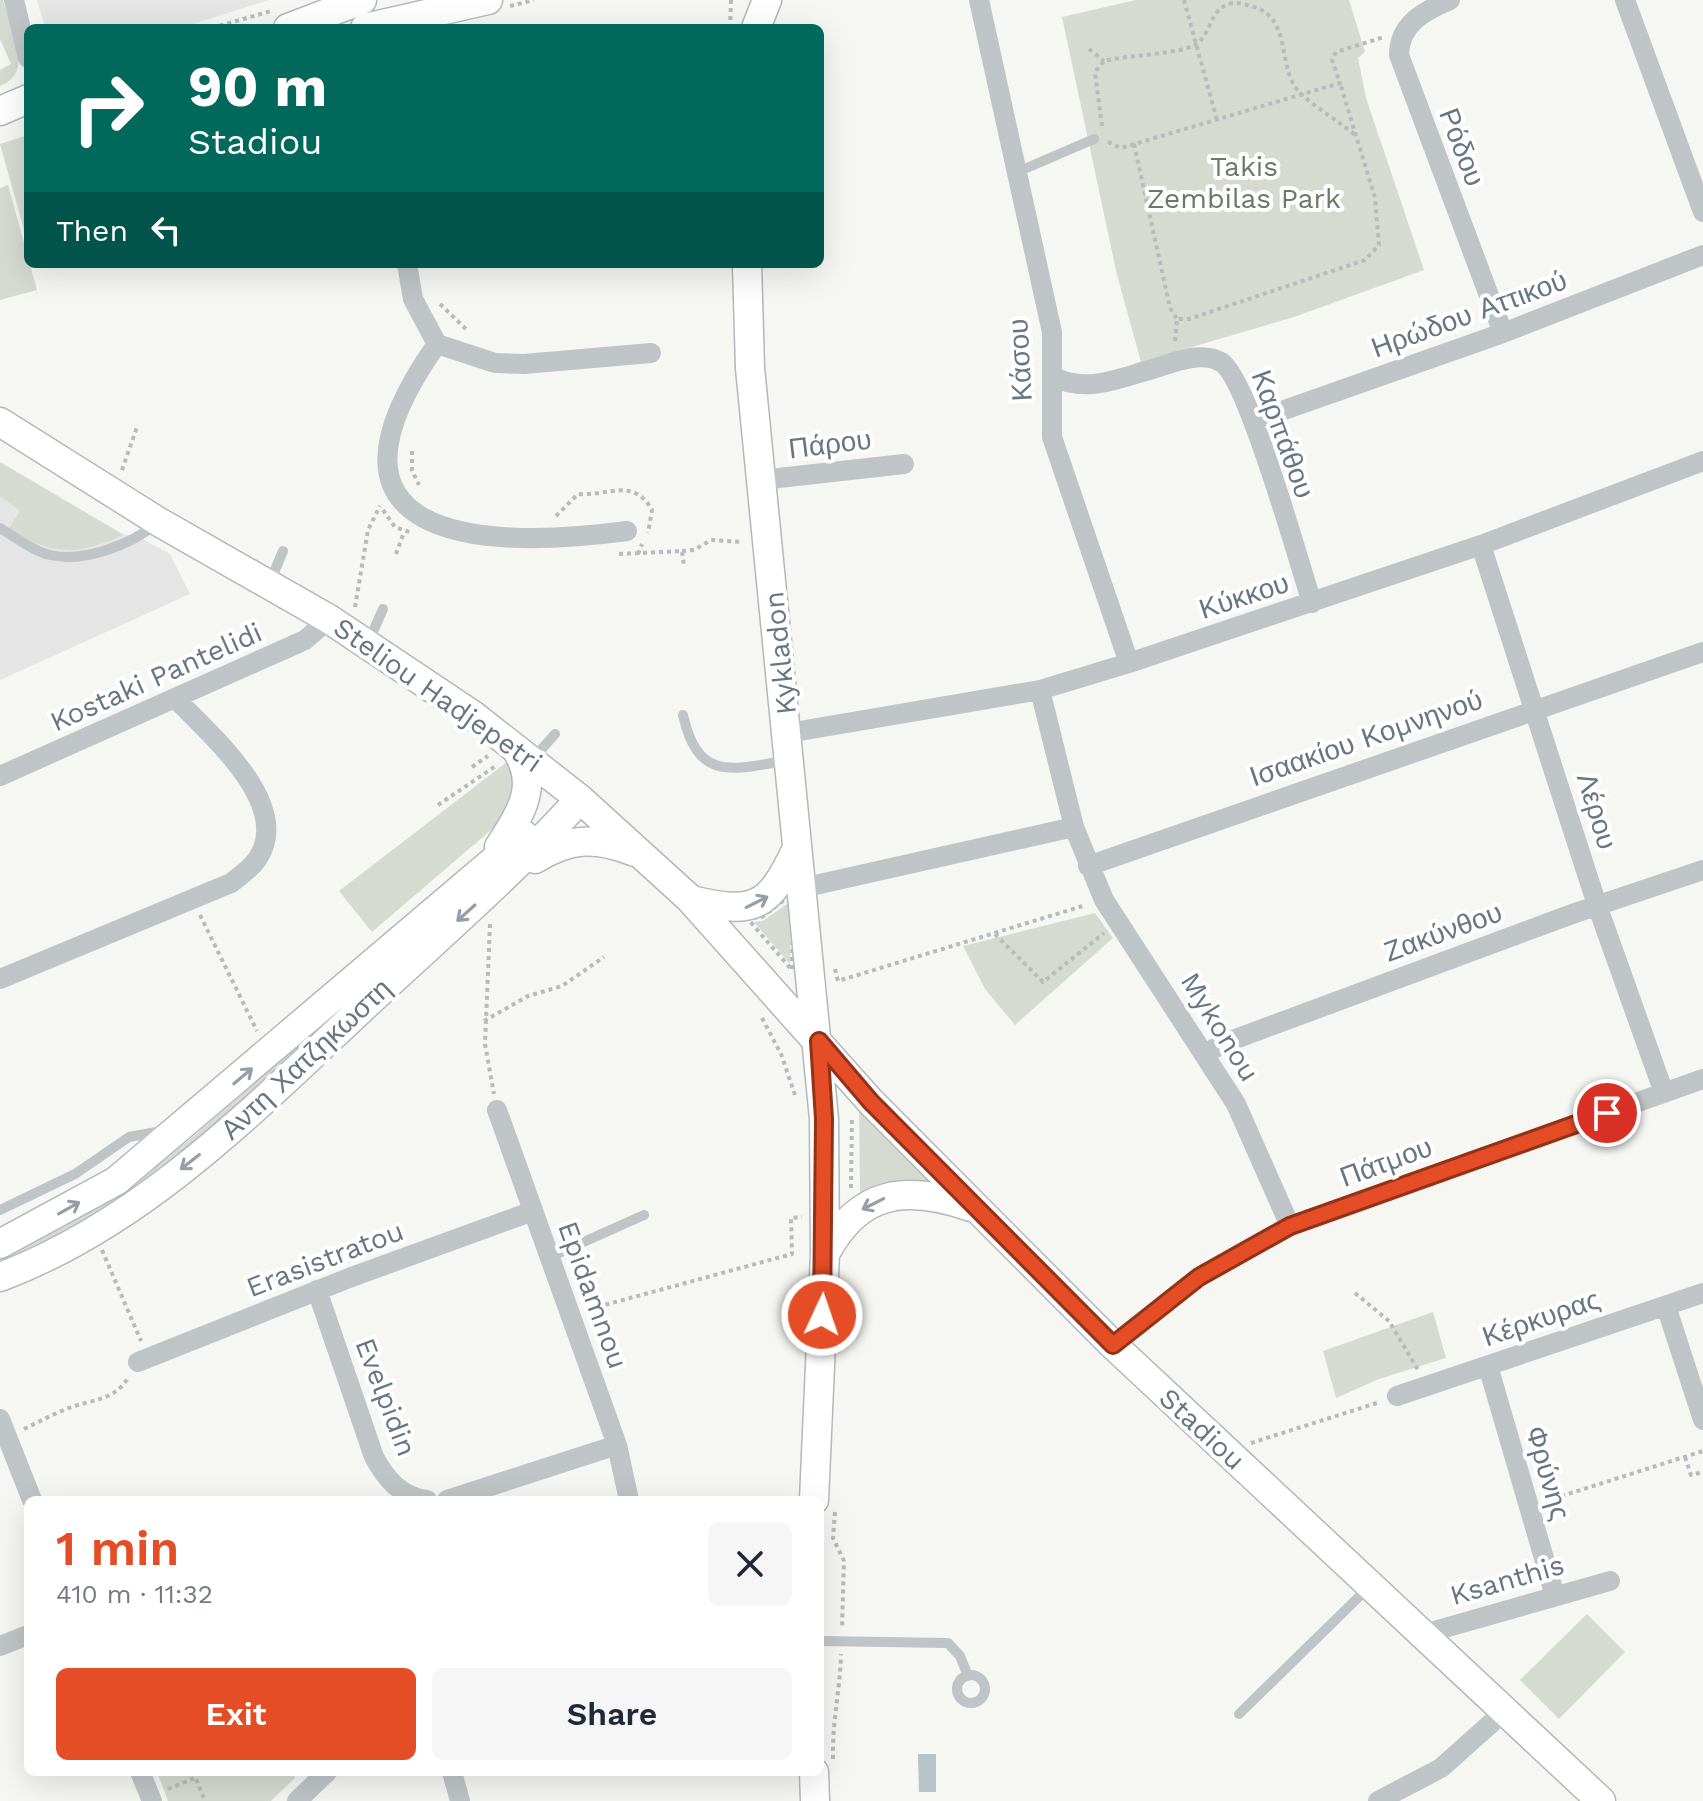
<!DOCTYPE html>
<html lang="en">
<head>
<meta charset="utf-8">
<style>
  :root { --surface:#fff; --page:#f6f6f7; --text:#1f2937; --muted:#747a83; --accent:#e44d25 }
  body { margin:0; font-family:"Work Sans",sans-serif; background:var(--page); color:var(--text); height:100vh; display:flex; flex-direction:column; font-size:30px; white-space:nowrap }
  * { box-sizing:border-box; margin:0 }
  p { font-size:26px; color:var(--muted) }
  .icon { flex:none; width:44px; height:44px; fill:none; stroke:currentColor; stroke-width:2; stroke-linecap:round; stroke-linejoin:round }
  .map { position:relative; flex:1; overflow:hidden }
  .side { position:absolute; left:24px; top:1496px; width:800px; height:280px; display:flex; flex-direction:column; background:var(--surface); border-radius:12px; box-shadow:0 8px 32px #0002 }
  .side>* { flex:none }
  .hud { position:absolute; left:24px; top:24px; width:800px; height:244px; border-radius:12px; box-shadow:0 8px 32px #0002; background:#00695c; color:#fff; overflow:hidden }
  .pin { position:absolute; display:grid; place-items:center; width:68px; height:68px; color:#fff; margin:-34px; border:4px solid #fff; border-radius:50%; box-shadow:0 2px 8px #0007 }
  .me { position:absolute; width:88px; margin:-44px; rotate:3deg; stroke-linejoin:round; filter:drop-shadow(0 0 6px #0008) }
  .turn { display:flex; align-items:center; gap:28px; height:168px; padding:0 32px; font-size:36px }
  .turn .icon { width:104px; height:104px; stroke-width:2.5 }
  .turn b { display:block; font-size:56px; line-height:68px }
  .then { display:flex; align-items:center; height:76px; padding:0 32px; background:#0003; gap:16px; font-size:30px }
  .round { display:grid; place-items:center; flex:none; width:84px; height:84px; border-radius:12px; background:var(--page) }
  .summary { display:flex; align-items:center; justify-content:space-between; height:136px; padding:0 32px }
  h1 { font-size:48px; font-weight:600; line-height:60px; color:var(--accent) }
  .action { display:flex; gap:16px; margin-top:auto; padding:16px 32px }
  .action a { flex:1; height:92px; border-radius:12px; background:var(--accent); color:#fff; font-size:32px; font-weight:600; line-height:92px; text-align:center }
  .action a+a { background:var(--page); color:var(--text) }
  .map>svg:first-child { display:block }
  .built { fill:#e4e5e4 }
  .green { fill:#d6dbd2 }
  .water { fill:#b6c3c7 }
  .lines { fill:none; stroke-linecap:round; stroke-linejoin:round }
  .secondary-casing { stroke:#b2b8bc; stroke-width:31 }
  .path { stroke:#b7bbbe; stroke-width:4; stroke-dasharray:4 4; stroke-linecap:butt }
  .service { stroke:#bfc4c7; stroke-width:10 }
  .minor { stroke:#bfc4c7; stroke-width:20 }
  .secondary { stroke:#fff; stroke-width:28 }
  .oneway { stroke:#93a0a9 }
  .route-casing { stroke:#943218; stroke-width:20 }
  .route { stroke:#e44d25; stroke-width:14 }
  .labels { text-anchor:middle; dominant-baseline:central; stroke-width:8; stroke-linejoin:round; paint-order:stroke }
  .street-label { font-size:28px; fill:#657784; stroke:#fff }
  .park-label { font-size:28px; fill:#697b64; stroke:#fff }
</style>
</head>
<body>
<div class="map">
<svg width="1703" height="1801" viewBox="0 0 1703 1801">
  <rect width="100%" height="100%" fill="#f6f6f3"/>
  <path class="built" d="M 37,0 L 269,0 L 180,28 L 45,28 Z
    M 0,462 L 123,534 L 137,536 L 170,554 L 190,594 L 0,680 Z"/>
  <path class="green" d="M 0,0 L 3,0 C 11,27 36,72 0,86 L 0,70 L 11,64 L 0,39 Z
    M 1136,0 L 1349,0 L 1365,52 L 1358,58 L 1366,98 L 1424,270 L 1294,317 L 1141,362 L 1117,275 L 1062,17 Z
    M 28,135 L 28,244 L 0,144 Z
    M 8,185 L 37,290 L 0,300 L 0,188 Z
    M 0,462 L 123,535 C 75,557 53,554 8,530 L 20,511 L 0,496 Z
    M 507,762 L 519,781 L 505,818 L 372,932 L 339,891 Z
    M 791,901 L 790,964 L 754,922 L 763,921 Z
    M 1095,913 L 1113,938 L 1015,1025 L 985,989 L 963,946 Z
    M 328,1019 L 331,1022 L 138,1194 L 0,1266 L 0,1253 L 131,1184 L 188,1141 Z
    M 859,1106 L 933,1180 L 888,1182 L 860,1193 Z
    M 1433,1312 L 1446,1358 L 1379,1379 L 1336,1398 L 1323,1351 Z
    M 1587,1614 L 1625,1652 L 1559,1719 L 1520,1680 Z
    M 157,1772 L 293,1772 L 295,1778 L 271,1801 L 168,1801 Z"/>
  <path class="water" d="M 918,1754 L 936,1754 L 936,1792 L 919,1792 Z"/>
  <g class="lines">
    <defs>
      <path id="secondary" d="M 288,28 L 362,0
        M 365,28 L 488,0
        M 756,28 L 767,0
        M 0,111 L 28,99
        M 747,264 L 750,368 L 824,1119 L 825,1254 L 814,1500
        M 0,422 L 159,522 L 329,619 L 474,716 L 580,799 L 689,898 L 871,1102 L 1113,1345 L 1601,1801
        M 499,847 C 520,814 541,785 515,748
        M 535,859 C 571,837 596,837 635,852
        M 691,900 C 755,915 769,908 797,848
        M 0,1244 L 116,1181 L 524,835
        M 825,1254 C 859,1189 907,1185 971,1207
        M 0,1277 C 146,1222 259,1104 371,1000 C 442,934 515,871 580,799
        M 814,1772 L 815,1801"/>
    </defs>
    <use href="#secondary" class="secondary-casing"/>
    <path class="path" d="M 1184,0 L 1217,120
      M 510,6 L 534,0
      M 212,28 L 271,11
      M 730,28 L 731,0
      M 1089,49 L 1104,61
      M 1102,126 L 1095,72 L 1104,61 C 1127,55 1178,54 1195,45 C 1211,36 1209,10 1229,4 C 1237,1 1246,5 1254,7 C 1294,19 1275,71 1302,95 C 1319,110 1339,121 1356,136
      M 1108,142 L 1121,148 L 1340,83 L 1332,60 L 1336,52 L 1384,37
      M 1134,144 L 1170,308 L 1177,319
      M 440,304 L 468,331
      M 1175,341 L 1177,319 L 1189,319 L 1365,260 L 1379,245 L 1375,198 L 1340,83
      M 412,451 L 412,470 L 419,485
      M 122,470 L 137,427
      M 383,510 L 395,527 L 412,533
      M 556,516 L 578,494 C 610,496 633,477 652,510 L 648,533
      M 682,551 L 694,550 L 711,540 L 742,542
      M 396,554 L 404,532
      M 619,554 L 682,551 L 684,566
      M 638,554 L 642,544
      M 355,607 L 368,530 L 380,506
      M 472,767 L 488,756
      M 438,805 L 497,765
      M 793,893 L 792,970 L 747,918 L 762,917 Z
      M 200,915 L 257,1031
      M 490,924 L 485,1044 L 494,1094
      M 995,934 L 1043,982 L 1104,933
      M 835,969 L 838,981 L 1086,905
      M 762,1018 L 781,1054 L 796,1098
      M 484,1021 L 528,996 L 562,986 L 604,957
      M 851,1188 L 852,1116
      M 102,1250 L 141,1341
      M 1355,1293 L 1389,1321 L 1418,1370
      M 590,1309 L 792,1254 L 791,1218 L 802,1217
      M 24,1429 C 38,1422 52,1415 66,1409 C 91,1399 113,1402 128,1378
      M 1251,1443 L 1380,1402
      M 1685,1457 L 1691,1475 L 1703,1472
      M 1546,1501 L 1703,1451
      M 835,1512 L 833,1538 L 844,1561 L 842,1629
      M 833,1759 C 832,1721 840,1692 841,1654
      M 193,1772 L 205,1801
      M 168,1789 L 195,1778"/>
    <path class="service" d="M 1015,173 L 1094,139
      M 0,528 C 15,537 33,551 50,555 C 83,563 130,545 156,524
      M 270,582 L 283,551
      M 368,643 L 383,609
      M 683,715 C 698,782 732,770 788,760
      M 533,759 L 555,734
      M 0,1210 L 75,1174 L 129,1137 L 162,1131
      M 550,1257 L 644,1215
      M 820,1641 L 948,1643 L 960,1656 L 968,1676
      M957 1689a14 14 0 1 1 28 0a14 14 0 1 1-28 0Z
      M 1239,1714 L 1368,1588"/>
    <path class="minor" d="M 14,0 L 28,58
      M 979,0 L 1052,332 L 1052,437 L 1129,663
      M 1450,0 C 1424,11 1399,24 1399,55 L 1503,333
      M 1625,0 L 1703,212
      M 407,264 L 413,299 L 437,344
      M 1054,377 C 1086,393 1117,379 1149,370 C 1170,364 1200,350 1221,362 C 1248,378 1299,563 1312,603
      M 1253,421 L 1503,333 L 1703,255
      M 761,480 L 904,464
      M 627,531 C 477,551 299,539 437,344 L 495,363 L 524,364 L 651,353
      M 1481,545 L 1597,905 L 1664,1093
      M 1040,690 L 1074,827 L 1104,900 L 1236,1104 L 1290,1226
      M 788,733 L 1040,690 L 1129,663 L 1481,545 L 1703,461
      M 0,776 L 305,640 L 329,619
      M 1088,866 L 1703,652
      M 802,888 L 1074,827
      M 0,979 L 231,883 C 240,876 252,868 258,858 C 293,804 209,734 177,700
      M 1205,1054 L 1222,1044 L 1575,913 L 1703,870
      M 497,1110 L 617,1445 L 629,1500
      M 317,1290 L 374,1457 C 386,1479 401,1497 427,1500
      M 1666,1306 L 1703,1420
      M 1113,1345 L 1199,1277 L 1290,1226 L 1703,1079
      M 138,1362 L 349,1278 L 533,1211
      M 1488,1366 L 1555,1596
      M 1397,1396 L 1703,1293
      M 0,1419 L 32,1500
      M 447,1500 L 617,1445
      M 1420,1635 L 1610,1581
      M 0,1646 L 28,1635
      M 140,1772 L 152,1801
      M 452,1772 L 460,1801
      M 297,1801 L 327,1772
      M 1378,1801 L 1441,1768 L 1506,1710"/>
    <use href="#secondary" class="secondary"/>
  </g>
  <defs><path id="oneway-shaft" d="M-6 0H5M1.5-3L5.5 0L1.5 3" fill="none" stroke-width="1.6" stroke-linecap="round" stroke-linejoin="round" transform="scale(2)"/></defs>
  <g class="oneway">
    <use href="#oneway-shaft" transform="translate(757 902) rotate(-27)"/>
    <use href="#oneway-shaft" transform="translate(466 913) rotate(138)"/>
    <use href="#oneway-shaft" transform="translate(243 1076) rotate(-40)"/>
    <use href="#oneway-shaft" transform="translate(190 1162) rotate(142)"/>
    <use href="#oneway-shaft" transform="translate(873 1204) rotate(153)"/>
    <use href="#oneway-shaft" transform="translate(69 1208) rotate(-29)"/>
  </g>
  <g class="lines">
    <defs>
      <path id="route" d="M 822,1315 L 824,1119 L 819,1041 L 871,1102 L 1113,1345 L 1199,1277 L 1290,1226 L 1607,1113"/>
    </defs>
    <use href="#route" class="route-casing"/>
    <use href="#route" class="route"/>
  </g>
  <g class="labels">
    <g class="street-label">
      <text transform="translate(1462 147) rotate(69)">Ρόδου</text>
      <text transform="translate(1469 314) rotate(-20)">Ηρώδου Αττικού</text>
      <text transform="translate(1020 360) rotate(-93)">Κάσου</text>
      <text transform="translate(1283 434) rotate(70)">Καρπάθου</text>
      <text transform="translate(830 444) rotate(-7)">Πάρου</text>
      <text transform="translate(1244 596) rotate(-18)">Κύκκου</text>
      <text transform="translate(780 653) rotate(-96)">Kykladon</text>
      <text transform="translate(156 677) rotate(-24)">Kostaki Pantelidi</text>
      <text transform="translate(438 695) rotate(35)">Steliou Hadjepetri</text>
      <text transform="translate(1366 738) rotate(-19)">Ισαακίου Κομνηνού</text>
      <text transform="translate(1597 811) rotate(73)">Λέρου</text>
      <text transform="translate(1443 932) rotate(-20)">Ζακύνθου</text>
      <text transform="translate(1220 1027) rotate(58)">Mykonou</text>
      <text transform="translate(306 1059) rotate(-43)">Αντη Χατζηκωστη</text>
      <text transform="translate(1386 1162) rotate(-20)">Πάτμου</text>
      <text transform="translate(325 1259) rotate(-21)">Erasistratou</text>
      <text transform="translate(593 1295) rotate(70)">Epidamnou</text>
      <text transform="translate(1541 1318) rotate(-19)">Κέρκυρας</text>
      <text transform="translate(386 1397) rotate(69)">Evelpidin</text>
      <text transform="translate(1202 1429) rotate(43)">Stadiou</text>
      <text transform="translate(1548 1473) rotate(74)">Φρύνης</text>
      <text transform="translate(1507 1580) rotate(-16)">Ksanthis</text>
    </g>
    <g class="park-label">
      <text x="1244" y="166">Takis<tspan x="1244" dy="32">Zembilas Park</tspan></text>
    </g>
  </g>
</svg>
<div class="pin" style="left:1607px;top:1113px;background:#d93025"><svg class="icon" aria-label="arrive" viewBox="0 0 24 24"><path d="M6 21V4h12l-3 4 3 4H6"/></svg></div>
<svg class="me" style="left:822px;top:1315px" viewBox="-20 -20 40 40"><circle r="17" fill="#e44d25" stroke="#fff" stroke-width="3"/><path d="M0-11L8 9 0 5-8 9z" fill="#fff"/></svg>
<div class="hud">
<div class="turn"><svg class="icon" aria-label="right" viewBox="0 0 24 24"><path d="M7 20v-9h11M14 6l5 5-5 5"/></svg><div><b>90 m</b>Stadiou</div></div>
<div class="then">Then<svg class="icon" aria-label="left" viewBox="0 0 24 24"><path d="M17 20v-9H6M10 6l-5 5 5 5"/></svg></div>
</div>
<section class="side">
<div class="summary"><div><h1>1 min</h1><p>410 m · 11:32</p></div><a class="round"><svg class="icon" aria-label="close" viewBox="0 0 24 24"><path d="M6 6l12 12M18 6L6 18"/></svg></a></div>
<div class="action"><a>Exit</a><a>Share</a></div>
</section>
</div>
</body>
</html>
